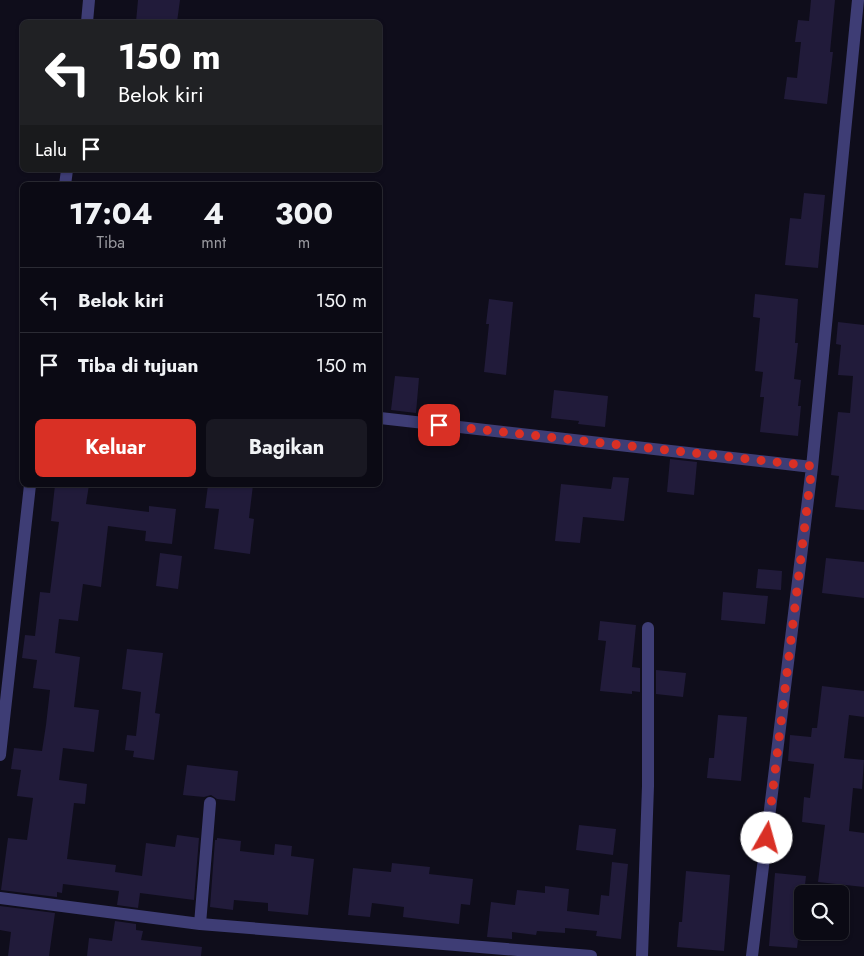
<!DOCTYPE html>
<html lang="id">
<head>
<meta charset="utf-8">
<style>
  :root { --surface:#0b0a14; --page:#191822; --text:#f1f3f6; --muted:#9a9aa0; --line:#2b2b34; --accent:#d93025 }
  body { margin:0; font-family:Jost,sans-serif; background:var(--page); color:var(--text); height:100vh; display:flex; flex-direction:column; font-size:19px; white-space:nowrap }
  * { box-sizing:border-box; margin:0 }
  p { font-size:16px; color:var(--muted) }
  .icon { flex:none; width:28px; height:28px; fill:none; stroke:currentColor; stroke-width:2; stroke-linecap:round; stroke-linejoin:round }
  .map { position:relative; flex:1; overflow:hidden }
  .panel { position:absolute; left:20px; top:182px; width:362px; height:305px; display:flex; flex-direction:column; background:var(--surface); border-radius:8px; box-shadow:0 1px 4px #0004,0 0 0 1px var(--line) }
  .panel>* { flex:none }
  .hud { position:absolute; left:20px; top:20px; width:362px; height:152px; border-radius:8px; box-shadow:0 1px 4px #0004,0 0 0 1px var(--line); background:#202124; color:#fff; overflow:hidden }
  .tools { position:absolute; left:794px; top:885px; display:grid; gap:10px }
  .tools a { display:grid; place-items:center; width:55px; height:55px; border-radius:8px; background:var(--surface); box-shadow:0 1px 4px #0004,0 0 0 1px var(--line); font-size:25px }
  .pin { position:absolute; display:grid; place-items:center; width:42px; height:42px; color:#fff; margin:-21px; border-radius:10px; box-shadow:0 2px 8px #0006 }
  .me { position:absolute; width:55px; margin:-28px; rotate:7deg; stroke-linejoin:round; filter:drop-shadow(0 0 4px #0008) }
  .turn { display:flex; align-items:center; gap:18px; height:105px; padding:0 15px; font-size:22px }
  .turn .icon { width:65px; height:65px; stroke-width:2.5 }
  .turn b { display:block; font-size:35px; line-height:42px }
  .then { display:flex; align-items:center; height:48px; padding:0 15px; background:#0003; gap:10px; font-size:19px }
  .eta { display:flex; justify-content:space-evenly; align-items:center; height:85px; text-align:center }
  .eta b { font-size:30px; font-weight:700; line-height:35px }
  .cta { display:flex; gap:10px; margin-top:auto; padding:10px 15px }
  .cta a { flex:1; height:58px; border-radius:8px; background:var(--accent); color:#fff; font-size:20px; font-weight:700; line-height:58px; text-align:center }
  .cta a+a { background:var(--page); color:var(--text) }
  ul { padding:0; list-style:none }
  li { display:flex; align-items:center; gap:15px; height:65px; padding:0 15px; border-top:1px solid var(--line) }
  li div { flex:1 }
  li b { display:block; font-size:19px }
  li em { font-style:normal }
  .map>svg:first-child { display:block }
  .building { fill:#211b3a }
  .lines { fill:none; stroke-linecap:round; stroke-linejoin:round }
  .minor { stroke:#3e3d75; stroke-width:12 }
  .route { stroke:#d93025; stroke-width:9; stroke-dasharray:0 16.2 }
</style>
</head>
<body>
<div class="map">
<svg width="864" height="956" viewBox="0 0 864 956">
  <rect width="100%" height="100%" fill="#0f0d1b"/>
  <path class="building" d="M 138,0 L 180,0 L 177,22 L 136,22 Z
    M 811,0 L 835,0 L 830,52 L 833,52 L 827,104 L 784,99 L 787,77 L 797,78 L 801,42 L 795,42 L 798,20 L 809,21 Z
    M 804,193 L 825,195 L 818,268 L 785,265 L 790,218 L 801,219 Z
    M 755,294 L 798,299 L 795,343 L 798,343 L 794,379 L 801,380 L 798,406 L 801,406 L 798,436 L 760,432 L 764,397 L 760,397 L 763,372 L 755,371 L 760,318 L 753,317 Z
    M 489,299 L 513,302 L 506,375 L 484,372 L 489,324 L 486,324 Z
    M 838,322 L 864,325 L 864,510 L 835,507 L 839,476 L 831,475 L 838,412 L 850,413 L 853,376 L 838,375 L 841,345 L 836,344 Z
    M 395,376 L 419,378 L 416,413 L 391,410 Z
    M 554,390 L 608,396 L 605,427 L 578,424 L 579,421 L 551,418 Z
    M 670,459 L 697,462 L 694,495 L 667,492 Z
    M 613,477 L 629,478 L 624,521 L 583,517 L 580,543 L 555,541 L 561,484 L 611,489 Z
    M 55,485 L 89,485 L 86,504 L 149,512 L 149,506 L 176,509 L 172,544 L 145,541 L 146,531 L 108,526 L 101,587 L 83,584 L 78,621 L 59,619 L 55,653 L 80,657 L 74,707 L 99,710 L 94,752 L 63,748 L 59,780 L 87,784 L 85,804 L 74,803 L 67,859 L 116,865 L 115,872 L 142,876 L 146,843 L 175,847 L 177,835 L 199,838 L 194,900 L 140,893 L 138,908 L 117,905 L 119,891 L 63,884 L 62,893 L 57,892 L 57,897 L 1,890 L 8,838 L 27,840 L 33,798 L 17,796 L 21,770 L 11,769 L 14,748 L 42,751 L 46,725 L 50,690 L 33,688 L 37,660 L 22,658 L 25,635 L 35,636 L 40,592 L 50,593 L 59,522 L 51,521 Z
    M 208,485 L 253,485 L 249,518 L 254,519 L 250,554 L 214,549 L 219,509 L 205,508 Z
    M 160,553 L 182,556 L 178,589 L 156,586 Z
    M 826,558 L 864,562 L 864,598 L 822,593 Z
    M 758,569 L 782,571 L 781,590 L 756,588 Z
    M 723,592 L 768,596 L 765,624 L 721,620 Z
    M 600,621 L 636,625 L 632,667 L 640,668 L 640,692 L 632,691 L 632,694 L 600,691 L 606,641 L 598,640 Z
    M 127,649 L 163,653 L 155,713 L 160,714 L 154,760 L 133,757 L 134,751 L 125,750 L 127,735 L 136,736 L 141,692 L 122,689 Z
    M 656,670 L 686,673 L 683,697 L 656,694 Z
    M 822,686 L 864,691 L 864,717 L 849,715 L 844,758 L 864,760 L 862,789 L 853,788 L 849,831 L 864,833 L 864,887 L 818,882 L 825,825 L 802,822 L 804,797 L 810,798 L 814,764 L 788,761 L 790,735 L 811,737 L 812,728 L 817,728 Z
    M 718,715 L 747,717 L 741,781 L 707,778 L 709,758 L 714,758 Z
    M 187,765 L 238,771 L 235,801 L 217,799 L 211,795 L 204,797 L 183,795 Z
    M 579,825 L 616,829 L 613,855 L 576,850 Z
    M 217,838 L 241,841 L 240,851 L 274,855 L 275,844 L 292,846 L 291,856 L 314,859 L 308,915 L 268,911 L 268,903 L 234,900 L 233,910 L 210,907 L 215,840 L 217,840 Z
    M 612,862 L 628,864 L 621,939 L 596,936 L 597,931 L 565,928 L 565,933 L 537,931 L 536,935 L 512,932 L 512,939 L 487,937 L 491,902 L 515,905 L 517,890 L 545,893 L 545,886 L 569,889 L 567,911 L 599,915 L 601,895 L 609,896 Z
    M 392,863 L 430,867 L 429,874 L 473,879 L 470,905 L 461,904 L 459,924 L 403,917 L 404,907 L 372,903 L 370,917 L 348,915 L 353,868 L 391,872 Z
    M 686,871 L 730,875 L 724,951 L 677,947 L 679,922 L 682,922 Z
    M 775,873 L 806,876 L 804,894 L 802,894 L 799,940 L 798,940 L 797,948 L 769,946 Z
    M 0,906 L 55,913 L 49,956 L 8,956 L 11,932 L 0,930 Z
    M 115,921 L 136,924 L 136,930 L 143,931 L 141,940 L 202,947 L 201,956 L 87,956 L 89,938 L 112,941 Z"/>
  <g class="lines">
    <path class="minor" d="M 87,22 L 89,0
      M 65,185 L 67,170
      M 380,418 L 812,467
      M 0,755 L 30,485
      M 0,898 L 200,924 L 591,956
      M 200,924 L 210,803
      M 642,956 L 648,786 L 648,628
      M 752,956 L 812,467 L 858,0"/>
  </g>
  <g class="lines">
    <path class="route" d="M 439,425 L 812,466 L 767,838"/>
  </g>
</svg>
<div class="tools">
<a><svg class="icon" aria-label="search" viewBox="0 0 24 24"><circle cx="10" cy="10" r="6"/><path d="M15 15l6 6"/></svg></a>
</div>
<div class="pin" style="left:439px;top:425px;background:#d93025"><svg class="icon" aria-label="arrive" viewBox="0 0 24 24"><path d="M6 21V4h12l-3 4 3 4H6"/></svg></div>
<svg class="me" style="left:767px;top:838px" viewBox="-20 -20 40 40"><circle r="19" fill="#fff"/><path d="M0-13L10 11 0 6-10 11z" fill="#d93025"/></svg>
<div class="hud">
<div class="turn"><svg class="icon" aria-label="left" viewBox="0 0 24 24"><path d="M17 20v-9H6M10 6l-5 5 5 5"/></svg><div><b>150 m</b>Belok kiri</div></div>
<div class="then">Lalu<svg class="icon" aria-label="arrive" viewBox="0 0 24 24"><path d="M6 21V4h12l-3 4 3 4H6"/></svg></div>
</div>
<section class="panel">
<div class="eta">
<div><b>17:04</b><p>Tiba</p></div>
<div><b>4</b><p>mnt</p></div>
<div><b>300</b><p>m</p></div>
</div>
<ul>
<li><svg class="icon" aria-label="left" viewBox="0 0 24 24"><path d="M17 20v-9H6M10 6l-5 5 5 5"/></svg><div><b>Belok kiri</b></div><em>150 m</em></li>
<li><svg class="icon" aria-label="arrive" viewBox="0 0 24 24"><path d="M6 21V4h12l-3 4 3 4H6"/></svg><div><b>Tiba di tujuan</b></div><em>150 m</em></li>
</ul>
<div class="cta"><a>Keluar</a><a>Bagikan</a></div>
</section>
</div>
</body>
</html>
